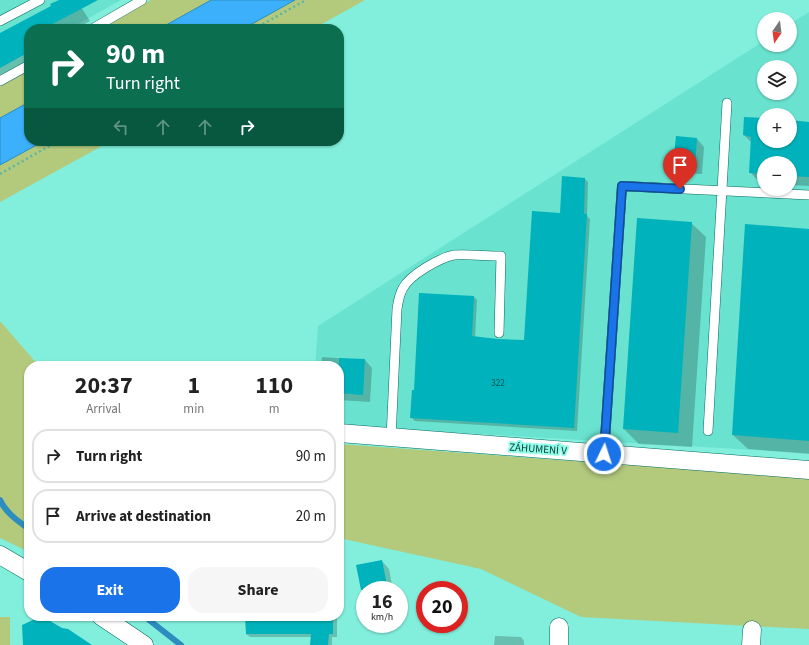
<!DOCTYPE html>
<html lang="en">
<head>
<meta charset="utf-8">
<style>
  :root { --surface:#fff; --page:#f6f6f6; --text:#222; --muted:#767676; --line:#e0e0e0; --accent:#1a73e8 }
  body { margin:0; font-family:"Source Sans 3",sans-serif; background:var(--page); color:var(--text); height:100vh; display:flex; flex-direction:column; font-size:15px; white-space:nowrap }
  * { box-sizing:border-box; margin:0 }
  p { font-size:13px; color:var(--muted) }
  .icon { flex:none; width:22px; height:22px; fill:none; stroke:currentColor; stroke-width:2; stroke-linecap:round; stroke-linejoin:round }
  .map { position:relative; flex:1; overflow:hidden }
  .side { position:absolute; left:24px; top:361px; width:320px; height:260px; display:flex; flex-direction:column; background:var(--surface); border-radius:16px; box-shadow:0 1px 3px #0004 }
  .side>* { flex:none }
  .banner { position:absolute; left:24px; top:24px; width:320px; height:122px; border-radius:16px; box-shadow:0 1px 3px #0004; background:#0b6e4f; color:#fff; overflow:hidden }
  .needle { width:26px; rotate:194deg }
  .buttons { position:absolute; left:757px; top:12px; display:grid; gap:8px }
  .buttons a { display:grid; place-items:center; width:40px; height:40px; border-radius:50%; background:var(--surface); box-shadow:0 1px 3px #0004; font-size:20px }
  .speed { position:absolute; left:356px; top:581px; display:flex; gap:8px; font-size:20px; font-weight:700; text-align:center }
  .speed>* { display:grid; place-content:center; width:52px; height:52px; border-radius:50%; background:var(--surface); box-shadow:0 1px 3px #0004; line-height:1 }
  .speed small { font-size:10px; font-weight:400 }
  .speed .limit { border:6px solid #d22; background:#fff; color:#111 }
  .pin { position:absolute; display:grid; place-items:center; width:34px; height:34px; color:#fff; margin:-41px -17px; border-radius:50% 50% 50% 0; rotate:-45deg; box-shadow:0 0 4px #0007 }
  .pin .icon { rotate:45deg }
  .me { position:absolute; width:44px; margin:-22px; rotate:4deg; stroke-linejoin:round; filter:drop-shadow(0 0 3px #0008) }
  .turn { display:flex; align-items:center; gap:14px; height:84px; padding:0 16px; font-size:18px }
  .turn .icon { width:52px; height:52px; stroke-width:2.5 }
  .turn b { display:block; font-size:28px; line-height:34px }
  .lanes { display:flex; align-items:center; height:38px; padding:0 16px; background:#0003; justify-content:center; gap:20px; direction:ltr }
  .lanes .off { opacity:.35 }
  .eta { display:flex; justify-content:space-evenly; align-items:center; height:68px; text-align:center }
  .eta b { font-size:24px; font-weight:700; line-height:28px }
  .primary-button { display:flex; gap:8px; margin-top:auto; padding:8px 16px }
  .primary-button a { flex:1; height:46px; border-radius:16px; background:var(--accent); color:#fff; font-size:16px; font-weight:700; line-height:46px; text-align:center }
  .primary-button a+a { background:var(--page); color:var(--text) }
  ul { padding:0; list-style:none }
  li { display:flex; align-items:center; gap:12px; height:54px; margin:0 8px 6px; padding:0 8px; border:2px solid var(--line); border-radius:16px }
  li div { flex:1 }
  li b { display:block; font-size:15px }
  li em { font-style:normal }
  .map>svg:first-child { display:block }
  .built { fill:#69e2cf; fill-rule:evenodd }
  .green { fill:#b3c97c }
  .water { fill:#3cb0fa; stroke:#2c8dbe }
  .shadow { fill:#0003 }
  .lines { fill:none; stroke-linecap:round; stroke-linejoin:round }
  .stream { stroke:#2c8dbe; stroke-width:6 }
  .building { fill:#00b2bb }
  .lane-casing { stroke:#036b5f; stroke-width:10 }
  .street-casing { stroke:#036b5f; stroke-width:19 }
  .path { stroke:#5bb6a7; stroke-width:2.5; stroke-dasharray:2 3; stroke-linecap:butt }
  .lane { stroke:#fff; stroke-width:9 }
  .street { stroke:#fff; stroke-width:18 }
  .route-casing { stroke:#114b97; stroke-width:10 }
  .route { stroke:#1a73e8; stroke-width:7 }
  .labels { text-anchor:middle; dominant-baseline:central; stroke-width:4; stroke-linejoin:round; paint-order:stroke }
  .number-label { font-size:9px; fill:#055855 }
  .street-label { font-size:11px; fill:#073a33; stroke:#8ffce9 }
</style>
</head>
<body>
<div class="map">
<svg width="809" height="645" viewBox="0 0 809 645">
  <rect width="100%" height="100%" fill="#81efdc"/>
  <path class="built" d="M 0,0 L 121,0 L 69,29 L 29,29 L 0,67 Z
    M 809,12 L 809,453 L 339,426 L 339,366 L 315,366 L 318,326 L 764,41 L 764,45 L 790,45 L 790,24 ZM 764,67 L 790,67 L 790,93 L 764,93 ZM 764,115 L 790,115 L 790,141 L 764,141 ZM 764,163 L 790,163 L 790,189 L 764,189 Z"/>
  <path class="green" d="M 151,0 L 211,0 L 159,29 L 98,29 Z
    M 295,0 L 365,0 L 313,29 L 243,29 Z
    M 29,67 L 29,102 L 0,118 L 0,83 Z
    M 44,141 L 111,141 L 0,202 L 0,165 Z
    M 0,321 L 39,366 L 29,366 L 29,552 L 0,538 Z
    M 339,444 L 809,478 L 809,629 L 581,617 L 481,569 L 339,538 Z
    M 0,617 L 10,617 L 10,645 L 0,645 Z"/>
  <path class="water" d="M 211,0 L 295,0 L 243,29 L 159,29 Z
    M 29,102 L 29,141 L 44,141 L 0,165 L 0,118 Z"/>
  <path class="shadow" d="M 61,0 L 75,0 L 81,7 L 90,21 L 75,29 L 29,29 L 29,69 L 0,85 L 0,34 L 52,7 Z
    M 764,119 L 764,141 L 790,141 L 790,122 L 809,123 L 809,186 L 790,185 L 790,163 L 764,163 L 764,183 L 760,183 L 750,172 L 752,143 L 744,135 Z
    M 697,139 L 704,147 L 702,174 L 682,173 L 674,165 Z
    M 585,179 L 588,182 L 587,216 L 590,219 L 577,431 L 415,421 L 411,417 L 415,391 L 474,297 L 477,300 L 475,338 L 525,341 L 561,214 Z
    M 691,223 L 706,237 L 692,447 L 639,444 L 624,429 Z
    M 809,230 L 809,454 L 748,449 L 733,435 Z
    M 322,357 L 365,360 L 372,368 L 370,402 L 339,400 L 339,366 L 321,366 Z
    M 382,561 L 389,569 L 393,590 L 365,590 L 365,606 L 357,565 Z
    M 275,616 L 337,616 L 337,637 L 332,637 L 332,645 L 311,645 L 312,637 L 250,637 L 246,634 Z
    M 495,636 L 521,637 L 524,641 L 524,645 L 494,645 Z"/>
  <g class="lines">
    <path class="stream" d="M 0,500 C 6,513 18,521 29,529
      M 144,616 L 181,645"/>
  </g>
  <path class="building" d="M 59,0 L 98,0 L 43,29 L 29,29 L 29,52 L 0,68 L 0,33 L 51,6 L 50,4 Z
    M 744,117 L 764,118 L 764,141 L 790,141 L 790,120 L 809,122 L 809,177 L 790,176 L 790,163 L 764,163 L 764,174 L 749,173 L 751,137 L 743,135 Z
    M 676,136 L 697,138 L 695,167 L 673,165 Z
    M 562,176 L 585,178 L 584,214 L 587,214 L 574,428 L 410,418 L 412,390 L 414,390 L 419,293 L 474,296 L 472,336 L 498,339 L 524,340 L 532,211 L 560,213 Z
    M 637,218 L 692,222 L 678,433 L 623,429 Z
    M 745,224 L 809,229 L 809,441 L 732,435 Z
    M 339,358 L 365,359 L 363,395 L 339,393 Z
    M 382,560 L 388,590 L 361,590 L 356,565 Z
    M 245,616 L 333,616 L 333,634 L 329,634 L 328,645 L 310,645 L 311,634 L 246,634 Z
    M 33,620 L 50,621 L 62,628 L 68,629 L 92,645 L 23,645 L 22,625 Z"/>
  <g class="lines">
    <defs>
      <path id="lane" d="M 0,21 L 40,0
        M 92,29 L 142,0
        M 0,81 L 29,65
        M 708,431 L 727,103
        M 391,438 L 397,309 C 398,302 399,295 403,288 C 410,275 439,258 454,255 C 467,254 487,256 501,256 L 499,333
        M 604,454 L 622,186 L 809,195"/>
      <path id="street" d="M 339,433 L 809,470
        M 0,555 L 29,572
        M 101,616 L 144,645
        M 559,645 L 559,627
        M 751,645 L 752,630"/>
    </defs>
    <use href="#lane" class="lane-casing"/>
    <use href="#street" class="street-casing"/>
    <path class="path" d="M 254,29 L 306,0
      M 0,174 L 58,141"/>
    <use href="#lane" class="lane"/>
    <use href="#street" class="street"/>
  </g>
  <g class="lines">
    <defs>
      <path id="route" d="M 604,454 L 622,186 L 680,189"/>
    </defs>
    <use href="#route" class="route-casing"/>
    <use href="#route" class="route"/>
  </g>
  <g class="labels">
    <g class="number-label">
      <text x="498" y="383">322</text>
    </g>
    <g class="street-label">
      <text transform="translate(538 449) rotate(4)">ZÁHUMENÍ V</text>
    </g>
  </g>
</svg>
<div class="buttons">
<a><svg class="needle" viewBox="-14 -14 28 28"><path d="M0-13l5 13h-10z" fill="#e53935"/><path d="M0 13l5-13h-10z" fill="#767676"/></svg></a>
<a><svg class="icon" aria-label="layers" viewBox="0 0 24 24"><path d="M12 4l9 5-9 5-9-5zM3 14l9 5 9-5"/></svg></a>
<a>+</a>
<a>−</a>
</div>
<div class="speed"><div>16<small>km/h</small></div><div class="limit">20</div></div>
<div class="pin" style="left:680px;top:189px;background:#d93025"><svg class="icon" aria-label="arrive" viewBox="0 0 24 24"><path d="M6 21V4h12l-3 4 3 4H6"/></svg></div>
<svg class="me" style="left:604px;top:454px" viewBox="-20 -20 40 40"><circle r="17" fill="#1a73e8" stroke="#fff" stroke-width="3"/><path d="M0-11L8 9 0 5-8 9z" fill="#fff"/></svg>
<div class="banner">
<div class="turn"><svg class="icon" aria-label="right" viewBox="0 0 24 24"><path d="M7 20v-9h11M14 6l5 5-5 5"/></svg><div><b>90 m</b>Turn right</div></div>
<div class="lanes"><svg class="icon off" aria-label="left" viewBox="0 0 24 24"><path d="M17 20v-9H6M10 6l-5 5 5 5"/></svg><svg class="icon off" aria-label="ahead" viewBox="0 0 24 24"><path d="M12 20V5M6 11l6-6 6 6"/></svg><svg class="icon off" aria-label="ahead" viewBox="0 0 24 24"><path d="M12 20V5M6 11l6-6 6 6"/></svg><svg class="icon" aria-label="right" viewBox="0 0 24 24"><path d="M7 20v-9h11M14 6l5 5-5 5"/></svg></div>
</div>
<section class="side">
<div class="eta">
<div><b>20:37</b><p>Arrival</p></div>
<div><b>1</b><p>min</p></div>
<div><b>110</b><p>m</p></div>
</div>
<ul>
<li><svg class="icon" aria-label="right" viewBox="0 0 24 24"><path d="M7 20v-9h11M14 6l5 5-5 5"/></svg><div><b>Turn right</b></div><em>90 m</em></li>
<li><svg class="icon" aria-label="arrive" viewBox="0 0 24 24"><path d="M6 21V4h12l-3 4 3 4H6"/></svg><div><b>Arrive at destination</b></div><em>20 m</em></li>
</ul>
<div class="primary-button"><a>Exit</a><a>Share</a></div>
</section>
</div>
</body>
</html>
